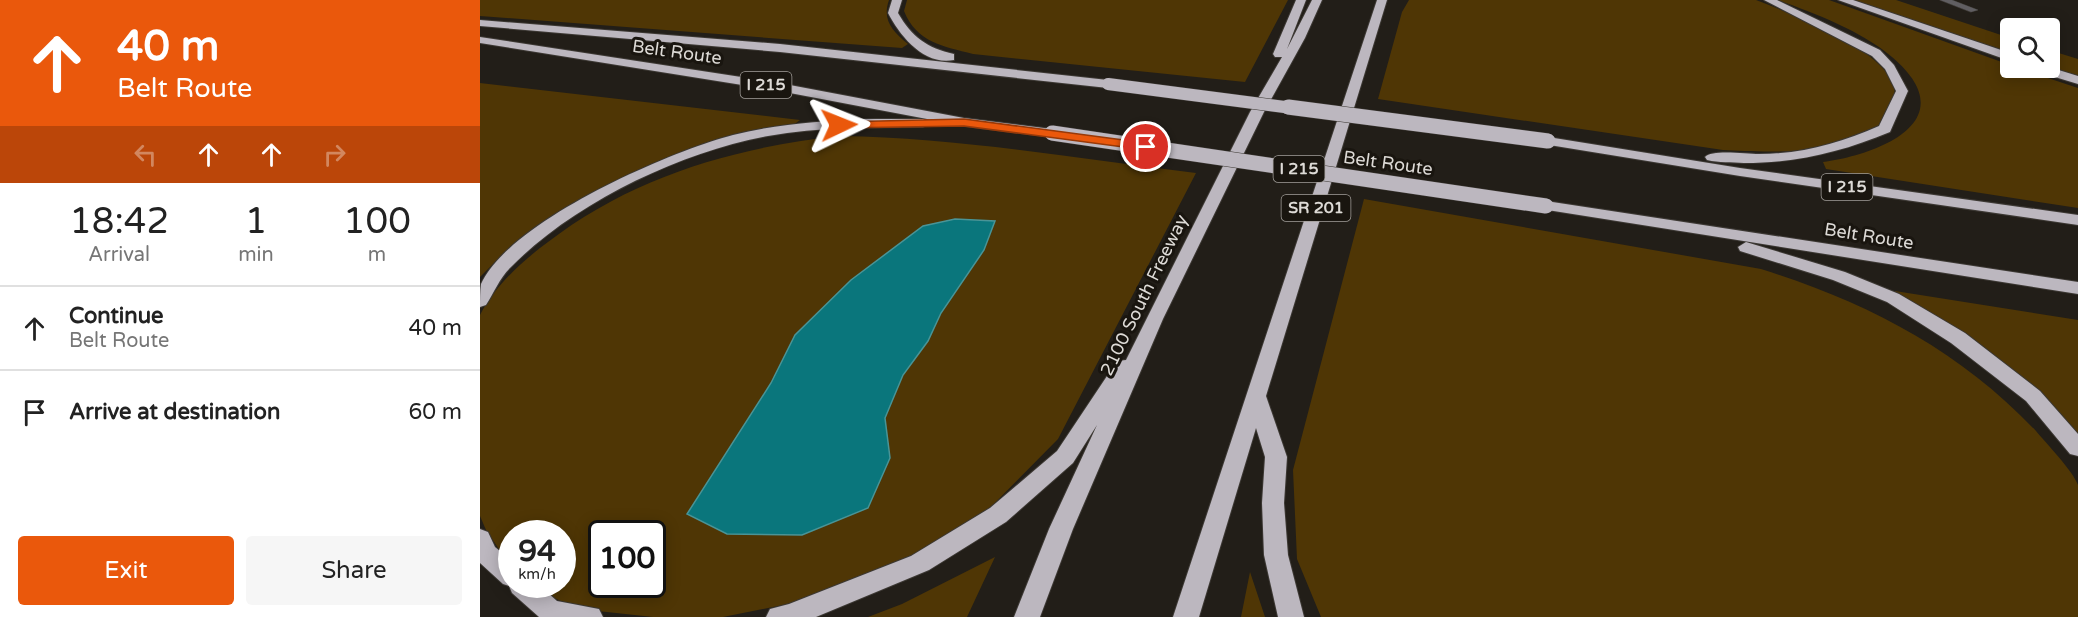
<!DOCTYPE html>
<html lang="en">
<head>
<meta charset="utf-8">
<style>
  :root { --surface:#fff; --page:#f6f6f6; --text:#222; --muted:#767676; --line:#e0e0e0; --accent:#ea580c }
  body { margin:0; font-family:"Varela Round",sans-serif; background:var(--page); color:var(--text); height:100vh; display:flex; flex-direction:column; font-size:22px; white-space:nowrap }
  * { box-sizing:border-box; margin:0 }
  p { font-size:20px; color:var(--muted) }
  .icon { flex:none; width:33px; height:33px; fill:none; stroke:currentColor; stroke-width:2; stroke-linecap:round; stroke-linejoin:round }
  .map { position:relative; flex:1; overflow:hidden }
  .panel { display:flex; flex-direction:column; background:var(--surface); width:480px }
  .panel>* { flex:none }
  .hud { background:#ea580c; color:#fff; overflow:hidden }
  .buttons { position:absolute; left:1520px; top:18px; display:grid; gap:12px }
  .buttons a { display:grid; place-items:center; width:60px; height:60px; border-radius:6px; background:var(--surface); box-shadow:0 3px 15px #0003; font-size:30px }
  .speed { position:absolute; left:18px; top:520px; display:flex; gap:12px; font-size:30px; font-weight:700; text-align:center }
  .speed>* { display:grid; place-content:center; width:78px; height:78px; border-radius:50%; background:var(--surface); box-shadow:0 3px 15px #0003; line-height:1 }
  .speed small { font-size:15px; font-weight:400 }
  .speed .limit { border:3px solid #111; border-radius:9px; background:#fff; color:#111 }
  .pin { position:absolute; display:grid; place-items:center; width:51px; height:51px; color:#fff; margin:-26px; border:3px solid #fff; border-radius:50%; box-shadow:0 2px 6px #0007 }
  .me { position:absolute; width:66px; margin:-33px; rotate:88deg; stroke-linejoin:round; filter:drop-shadow(0 0 4px #0008) }
  .turn { display:flex; align-items:center; gap:21px; height:126px; padding:0 18px; font-size:27px }
  .turn .icon { width:78px; height:78px; stroke-width:2.5 }
  .turn b { display:block; font-size:42px; line-height:51px }
  .lanes { display:flex; align-items:center; height:57px; padding:0 18px; background:#0003; justify-content:center; gap:30px; direction:ltr }
  .lanes .off { opacity:.35 }
  .eta { display:flex; justify-content:space-evenly; align-items:center; height:102px; text-align:center }
  .eta b { font-size:36px; font-weight:600; line-height:42px }
  .button { display:flex; gap:12px; margin-top:auto; padding:12px 18px }
  .button a { flex:1; height:69px; border-radius:6px; background:var(--accent); color:#fff; font-size:24px; font-weight:600; line-height:69px; text-align:center }
  .button a+a { background:var(--page); color:var(--text) }
  ul { padding:0; list-style:none }
  li { display:flex; align-items:center; gap:18px; height:84px; padding:0 18px; border-top:2px solid var(--line) }
  li div { flex:1 }
  li b { display:block; font-size:22px }
  li em { font-style:normal }
  main { display:flex; flex:1; min-height:0 }
  .map>svg:first-child { display:block }
  .green { fill:#4f3605; fill-rule:evenodd }
  .water { fill:#0a767c; stroke:#499497; stroke-width:1.5 }
  .lines { fill:none; stroke-linecap:round; stroke-linejoin:round }
  .lane-casing { stroke:#3c3833; stroke-width:1 }
  .highway-casing { stroke:#3c3833; stroke-width:2 }
  .lane { fill:#605e61; fill-rule:evenodd }
  .highway { fill:#bcb7bf; fill-rule:evenodd }
  .highway-bridge-far1-casing { stroke:#3c3833; stroke-width:13; stroke-linecap:butt }
  .highway-bridge-casing { stroke:#3c3833; stroke-width:16; stroke-linecap:butt }
  .highway-bridge-far1 { stroke:#bcb7bf; stroke-width:12 }
  .highway-bridge { stroke:#bcb7bf; stroke-width:15 }
  .route { fill:#ea580c; stroke:#983908; stroke-width:1.5 }
  .labels { text-anchor:middle; dominant-baseline:central; stroke-width:6; stroke-linejoin:round; paint-order:stroke }
  .shield { fill:#19150f; stroke:#a29f9a; stroke-width:1.5 }
  .shield-label { font-size:16px; font-weight:bold; fill:#dddad6 }
  .street-label { font-size:18px; fill:#dddad6; stroke:#19150f }
</style>
</head>
<body>
<main>
<section class="panel">
<div class="hud">
<div class="turn"><svg class="icon" aria-label="ahead" viewBox="0 0 24 24"><path d="M12 20V5M6 11l6-6 6 6"/></svg><div><b>40 m</b>Belt Route</div></div>
<div class="lanes"><svg class="icon off" aria-label="left" viewBox="0 0 24 24"><path d="M17 20v-9H6M10 6l-5 5 5 5"/></svg><svg class="icon" aria-label="ahead" viewBox="0 0 24 24"><path d="M12 20V5M6 11l6-6 6 6"/></svg><svg class="icon" aria-label="ahead" viewBox="0 0 24 24"><path d="M12 20V5M6 11l6-6 6 6"/></svg><svg class="icon off" aria-label="right" viewBox="0 0 24 24"><path d="M7 20v-9h11M14 6l5 5-5 5"/></svg></div>
</div>
<div class="eta">
<div><b>18:42</b><p>Arrival</p></div>
<div><b>1</b><p>min</p></div>
<div><b>100</b><p>m</p></div>
</div>
<ul>
<li><svg class="icon" aria-label="ahead" viewBox="0 0 24 24"><path d="M12 20V5M6 11l6-6 6 6"/></svg><div><b>Continue</b><p>Belt Route</p></div><em>40 m</em></li>
<li><svg class="icon" aria-label="arrive" viewBox="0 0 24 24"><path d="M6 21V4h12l-3 4 3 4H6"/></svg><div><b>Arrive at destination</b></div><em>60 m</em></li>
</ul>
<div class="button"><a>Exit</a><a>Share</a></div>
</section>
<div class="map">
<svg width="1598" height="617" viewBox="0 0 1598 617">
  <rect width="100%" height="100%" fill="#221e18"/>
  <path class="green" d="M 0,0 L 409,0 C 402,20 412,31 428,44 L 422,48 L 0,16 Z
    M 427,0 L 808,0 L 765,82 L 493,54 C 463,46 437,43 424,11 Z
    M 929,0 L 1276,0 C 1312,14 1394,45 1412,81 C 1416,90 1415,99 1412,108 C 1390,159 1289,152 1243,150 L 898,99 L 922,12 Z
    M 1298,0 L 1349,0 L 1530,65 L 1530,68 L 1538,68 L 1598,88 L 1598,208 L 1346,169 L 1343,162 C 1400,154 1486,120 1412,57 C 1380,30 1336,14 1298,0 Z
    M 1370,0 L 1416,0 L 1530,38 L 1530,56 Z
    M 1569,50 L 1598,59 L 1598,80 L 1569,68 Z
    M 0,83 L 320,120 L 312,126 L 296,128 L 164,171 L 51,233 L 16,261 L 0,277 Z
    M 360,136 C 479,138 597,158 716,173 L 578,439 L 501,517 L 431,557 L 308,604 L 243,617 L 173,617 L 99,609 L 56,590 L 51,585 L 82,585 L 82,534 L 32,534 L 31,567 L 6,530 L 0,516 L 0,315 C 16,285 41,262 68,242 C 152,177 255,147 360,136 ZM 122,534 L 172,534 L 172,585 L 122,585 Z
    M 884,199 L 1281,269 C 1388,303 1478,349 1556,431 C 1566,443 1593,471 1598,485 C 1598,493 1598,508 1598,517 C 1598,550 1598,584 1598,617 L 841,617 L 817,559 L 813,470 Z
    M 1415,291 L 1598,320 L 1598,436 C 1560,396 1521,355 1473,326 C 1456,316 1437,309 1419,300 Z
    M 515,557 L 487,617 L 388,617 L 422,604 Z
    M 770,572 L 785,617 L 761,617 Z"/>
  <path class="water" d="M 475,219 L 515,221 L 504,250 L 461,313 L 448,341 L 423,375 L 405,418 L 410,458 L 388,508 L 322,535 L 247,534 L 207,514 L 291,383 L 315,335 L 371,280 L 443,226 Z"/>
  <g class="lines">
    <defs>
      <path id="lane" d="M 1460,0 L 1472,0 L 1498,10 L 1491,12 Z"/>
      <path id="highway" d="M 412,0 L 422,0 L 418,13 C 432,37 447,48 474,54 L 474,60 C 444,66 420,36 408,13 Z
        M 816,0 L 826,0 L 807,49 L 832,0 L 842,0 L 825,38 L 784,112 L 683,319 L 593,529 L 560,617 L 534,617 L 569,529 L 617,425 L 593,463 L 526,522 L 449,570 L 336,617 L 286,617 L 290,609 L 309,604 L 431,556 L 510,508 L 577,451 L 637,361 L 646,360 L 770,112 L 802,57 L 795,57 L 793,54 Z
        M 897,0 L 907,0 L 786,396 L 807,457 L 804,503 L 808,555 L 824,617 L 798,617 L 784,555 L 782,503 L 785,457 L 776,428 L 719,617 L 693,617 Z
        M 1284,0 L 1297,0 L 1400,50 L 1414,65 L 1428,91 L 1410,132 C 1362,152 1316,163 1264,163 C 1252,162 1239,163 1227,160 L 1225,157 C 1232,149 1266,154 1279,154 C 1322,154 1360,143 1399,126 L 1416,91 L 1405,69 L 1392,56 Z
        M 1358,0 L 1373,0 L 1530,53 L 1530,61 Z
        M 0,20 L 300,44 L 628,80 L 634,84 L 628,88 L 300,52 L 0,26 Z
        M 0,37 L 294,82 L 484,118 L 572,129 L 579,133 L 572,137 L 484,126 L 294,90 L 0,43 Z
        M 1569,67 L 1598,76 L 1598,84 L 1555,71 L 1553,68 Z
        M 385,119 L 443,119 L 450,123 L 443,127 C 391,127 339,127 288,136 C 200,152 94,203 31,267 C 20,277 14,293 6,305 L 0,307 C 0,300 0,291 1,284 C 30,221 188,152 253,135 C 297,124 341,121 385,119 Z
        M 1068,137 L 1260,168 L 1598,215 L 1598,225 L 1260,176 L 1063,144 L 1061,141 L 1063,138 Z
        M 1066,201 L 1598,282 L 1598,294 L 1061,209 L 1058,206 L 1061,203 Z
        M 1266,242 L 1365,272 L 1419,294 L 1485,333 L 1560,391 L 1598,434 L 1598,456 L 1590,454 L 1546,401 L 1471,343 L 1407,302 L 1353,280 L 1260,251 L 1258,247 Z
        M 0,529 L 8,532 L 15,547 L 32,561 L 32,585 L 59,585 L 77,601 L 119,609 L 123,617 L 59,617 L 32,593 L 29,586 L 23,584 L 0,563 Z"/>
    </defs>
    <use href="#lane" class="lane-casing"/>
    <use href="#highway" class="highway-casing"/>
    <use href="#lane" class="lane"/>
    <use href="#highway" class="highway"/>
    <defs>
      <path id="highway-bridge-far1" d="M 628,84 L 820,109"/>
      <path id="highway-bridge" d="M 808,107 L 1068,141
        M 572,133 L 1066,206"/>
    </defs>
    <use href="#highway-bridge-far1" class="highway-bridge-far1-casing"/>
    <use href="#highway-bridge" class="highway-bridge-casing"/>
    <use href="#highway-bridge-far1" class="highway-bridge-far1"/>
    <use href="#highway-bridge" class="highway-bridge"/>
  </g>
  <path class="route" d="M 484,119 L 666,143 L 671,147 L 666,150 L 484,126 L 359,128 L 354,125 L 359,122 Z"/>
  <g class="labels">
    <g class="shield">
      <rect x="260.5" y="72" width="51" height="26" rx="4.5"/>
      <rect x="793.5" y="156" width="51" height="26" rx="4.5"/>
      <rect x="1341.5" y="174" width="51" height="26" rx="4.5"/>
      <rect x="801.5" y="195" width="69" height="26" rx="4.5"/>
    </g>
    <g class="shield-label">
      <text x="286" y="85">I 215</text>
      <text x="819" y="169">I 215</text>
      <text x="1367" y="187">I 215</text>
      <text x="836" y="208">SR 201</text>
    </g>
    <g class="street-label">
      <text transform="translate(197 52) rotate(8)">Belt Route</text>
      <text transform="translate(908 163) rotate(8)">Belt Route</text>
      <text transform="translate(1389 236) rotate(9)">Belt Route</text>
      <text transform="translate(664 295) rotate(-64)">2100 South Freeway</text>
    </g>
  </g>
</svg>
<div class="buttons">
<a><svg class="icon" aria-label="search" viewBox="0 0 24 24"><circle cx="10" cy="10" r="6"/><path d="M15 15l6 6"/></svg></a>
</div>
<div class="speed"><div>94<small>km/h</small></div><div class="limit">100</div></div>
<div class="pin" style="left:666px;top:147px;background:#d93025"><svg class="icon" aria-label="arrive" viewBox="0 0 24 24"><path d="M6 21V4h12l-3 4 3 4H6"/></svg></div>
<svg class="me" style="left:359px;top:125px" viewBox="-20 -20 40 40"><path d="M0-17L14 15 0 8-14 15z" fill="#ea580c" stroke="#fff" stroke-width="4"/></svg>
</div>
</main>
</body>
</html>
